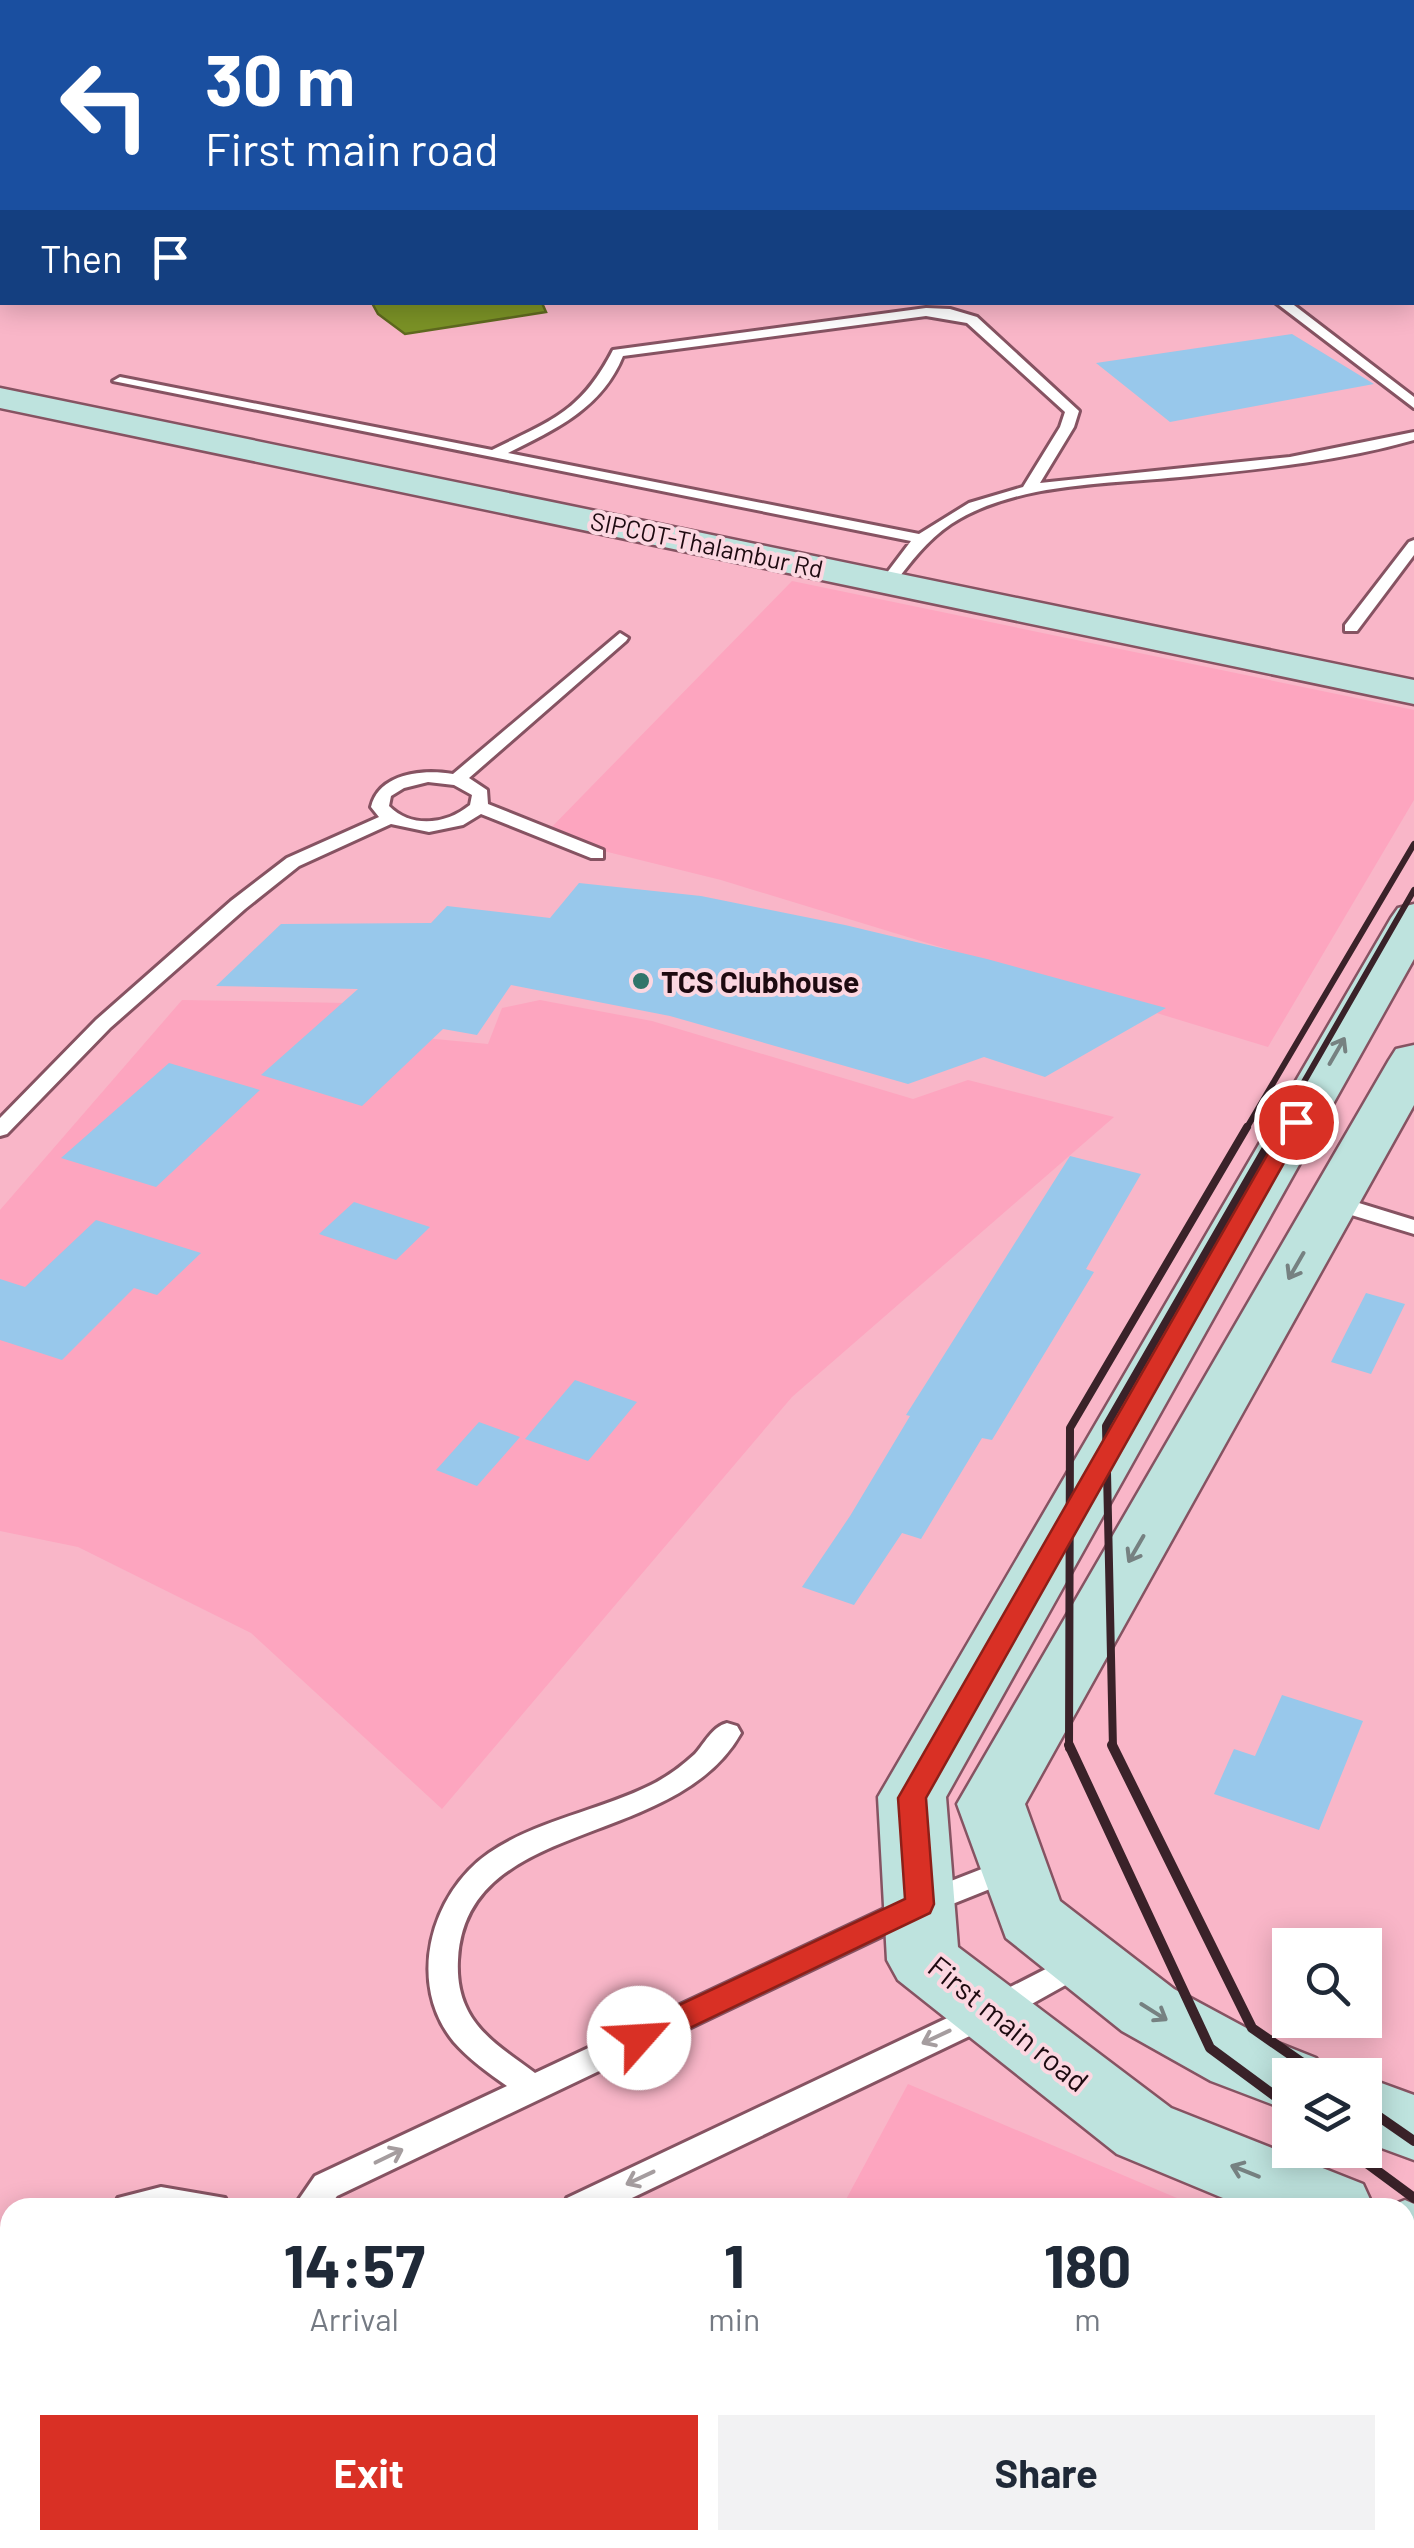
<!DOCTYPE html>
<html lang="en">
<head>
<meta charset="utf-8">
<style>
  :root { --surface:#fff; --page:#f2f2f3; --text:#1f2937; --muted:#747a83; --accent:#d93025 }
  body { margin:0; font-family:Barlow,sans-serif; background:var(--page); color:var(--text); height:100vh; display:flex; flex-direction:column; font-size:38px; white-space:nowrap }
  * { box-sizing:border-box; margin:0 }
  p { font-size:32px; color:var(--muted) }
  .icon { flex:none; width:55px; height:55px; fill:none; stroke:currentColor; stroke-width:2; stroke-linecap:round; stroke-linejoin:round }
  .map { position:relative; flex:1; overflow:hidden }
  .details { position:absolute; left:0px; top:2198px; width:1415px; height:352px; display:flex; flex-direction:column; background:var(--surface); border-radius:30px 30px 0 0; box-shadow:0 5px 25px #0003 }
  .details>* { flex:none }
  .top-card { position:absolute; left:0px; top:0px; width:1415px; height:305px; box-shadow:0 5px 25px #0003; background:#1a4fa0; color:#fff; overflow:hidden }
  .controls { position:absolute; left:1272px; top:1928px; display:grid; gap:20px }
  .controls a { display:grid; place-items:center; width:110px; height:110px; border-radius:0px; background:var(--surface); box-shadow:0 5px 25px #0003; font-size:50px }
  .pin { position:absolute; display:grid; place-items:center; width:85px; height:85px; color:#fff; margin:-42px; border:5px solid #fff; border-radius:50%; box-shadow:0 2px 10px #0007 }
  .me { position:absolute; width:110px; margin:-55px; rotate:64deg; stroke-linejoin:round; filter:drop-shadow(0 0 8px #0008) }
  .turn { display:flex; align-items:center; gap:35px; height:210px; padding:0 40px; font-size:45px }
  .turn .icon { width:130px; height:130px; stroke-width:2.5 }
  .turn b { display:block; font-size:70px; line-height:85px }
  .then { display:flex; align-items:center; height:95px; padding:0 40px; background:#0003; gap:20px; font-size:38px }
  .eta { display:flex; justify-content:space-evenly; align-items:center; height:170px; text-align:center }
  .eta b { font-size:60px; font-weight:700; line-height:70px }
  .primary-button { display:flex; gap:20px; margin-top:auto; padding:20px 40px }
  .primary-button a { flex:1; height:115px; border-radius:0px; background:var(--accent); color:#fff; font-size:40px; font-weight:700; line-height:115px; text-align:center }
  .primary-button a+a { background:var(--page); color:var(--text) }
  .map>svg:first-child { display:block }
  .built { fill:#f9b6c8; fill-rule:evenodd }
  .green { fill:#fda5bf }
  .water { fill:#7b9226; stroke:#5f691f; stroke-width:2.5 }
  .building { fill:#98c8eb }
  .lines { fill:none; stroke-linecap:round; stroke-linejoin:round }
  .lane-casing { stroke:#865362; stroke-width:6 }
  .street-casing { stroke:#865362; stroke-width:6 }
  .secondary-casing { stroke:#865362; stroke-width:5 }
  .lane { fill:#fff; fill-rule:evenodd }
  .street { fill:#fff; fill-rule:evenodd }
  .secondary { fill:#bee3de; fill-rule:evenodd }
  .rail-far2 { stroke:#3a2229; stroke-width:6 }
  .rail-far1 { stroke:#3a2229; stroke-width:8 }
  .rail { stroke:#3a2229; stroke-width:10 }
  .oneway { stroke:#768181 }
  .oneway2 { stroke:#a59d9f }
  .route { fill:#d93025; stroke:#8d1f18; stroke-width:2.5 }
  .poi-dot { fill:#30756a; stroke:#fcd7e1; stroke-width:4 }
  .labels { text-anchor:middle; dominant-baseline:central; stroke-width:8; stroke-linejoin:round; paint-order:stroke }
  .far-street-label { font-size:25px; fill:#1d0a10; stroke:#fcd7e1 }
  .poi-label { font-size:30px; font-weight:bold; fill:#1d0a10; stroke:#fcd7e1; text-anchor:start }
  .street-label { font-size:30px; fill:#1d0a10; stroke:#fcd7e1 }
</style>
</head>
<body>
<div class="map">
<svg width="1414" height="2548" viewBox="0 0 1414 2548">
  <rect width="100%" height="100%" fill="#fec3d3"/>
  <path class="built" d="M 0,11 L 2,302 L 1412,302 L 1414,95 L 1414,2548 L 0,2548 ZM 1290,1945 L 1365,1945 L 1365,2020 L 1290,2020 ZM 1290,2075 L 1365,2075 L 1365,2150 L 1290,2150 ZM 10,2208 L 1405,2208 L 1405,2540 L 10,2540 Z"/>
  <path class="green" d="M 792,581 L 1414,710 L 1414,800 L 1268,1047 L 721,880 L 543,836 Z
    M 182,1000 L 400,1004 L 403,1036 L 488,1044 L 502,1008 L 540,1000 L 652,1021 L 913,1099 L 968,1080 L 1114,1117 L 792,1397 L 442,1809 L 251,1633 L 78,1547 L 0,1531 L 0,1210 Z
    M 908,2084 L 1198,2207 L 842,2207 Z
    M 1405,2296 L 1414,2300 L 1414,2511 L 1405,2508 Z"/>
  <path class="water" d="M 372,303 L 542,303 L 546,312 L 405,334 L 378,314 Z"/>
  <path class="building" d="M 1292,334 L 1374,384 L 1170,422 L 1096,363 Z
    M 579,883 L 701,896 L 845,925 L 987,959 L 1166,1008 L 1045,1077 L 984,1057 L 908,1084 L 670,1016 L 511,985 L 477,1035 L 443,1029 L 362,1106 L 261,1075 L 358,989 L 216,986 L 281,924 L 431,923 L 447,906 L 550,918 Z
    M 169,1063 L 260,1090 L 156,1187 L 61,1158 Z
    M 1070,1156 L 1141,1174 L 1086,1269 L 1094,1272 L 992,1440 L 982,1438 L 921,1539 L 902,1533 L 854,1605 L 802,1587 L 850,1516 L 910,1416 L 906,1415 Z
    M 354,1202 L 430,1227 L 396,1260 L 319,1234 Z
    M 96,1220 L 201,1253 L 157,1295 L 134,1288 L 62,1360 L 0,1340 L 0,1279 L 25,1287 Z
    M 1366,1293 L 1405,1304 L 1371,1374 L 1331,1362 Z
    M 575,1380 L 637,1402 L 588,1461 L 525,1439 Z
    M 479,1422 L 520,1437 L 477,1486 L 436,1470 Z
    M 1282,1695 L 1363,1721 L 1319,1830 L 1214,1794 L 1234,1749 L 1255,1756 Z"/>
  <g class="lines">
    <defs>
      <path id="lane" d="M 1275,302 L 1290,302 L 1414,397 L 1414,408 Z
        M 926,308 L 950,309 L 977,317 L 1079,411 L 1074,427 L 1040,483 L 1290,457 L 1414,432 L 1414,440 C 1337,462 1259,469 1180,477 C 1106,484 1014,483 951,524 C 926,541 911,562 893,585 L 888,587 L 880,582 L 911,541 L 113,381 L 120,377 L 492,450 C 552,420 581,412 613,350 ZM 926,316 L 967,323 L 1065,412 L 1060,427 L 1023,487 L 969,503 L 919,534 L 508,453 C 556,429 602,408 623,356 Z
        M 1414,540 L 1414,555 L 1357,631 L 1345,631 L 1345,625 L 1409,542 Z
        M 620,633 L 628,638 L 626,641 L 469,778 L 487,790 L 488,804 L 603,850 L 603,858 L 591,858 L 481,814 L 463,825 L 429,832 L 391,824 L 299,866 L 245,909 L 110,1028 L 7,1134 L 0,1136 L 0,1118 L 96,1020 L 231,901 L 287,858 L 379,817 L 371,807 C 379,773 423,769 453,774 ZM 428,782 L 454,785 L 472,795 L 470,805 C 447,824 412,829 389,806 L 391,796 L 404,788 Z
        M 1333,1195 L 1414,1220 L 1414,1234 L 1325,1207 L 1322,1202 Z
        M 727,1723 L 737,1726 L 741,1733 C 675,1851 465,1816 458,1960 C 455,2020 491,2041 535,2073 L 910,1897 L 1010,1858 L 1020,1861 L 1024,1869 L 1020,1877 L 930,1913 L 337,2196 L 328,2208 L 293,2208 L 315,2176 L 507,2086 C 488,2073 469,2059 454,2042 C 406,1984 430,1894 489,1853 C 537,1820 599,1811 651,1785 C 667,1777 682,1766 695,1754 C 705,1743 712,1727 727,1723 Z
        M 1079,1952 L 1089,1956 L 1094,1964 L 1089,1972 L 1001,2021 L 611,2208 L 562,2208 L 567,2198 L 979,2003 Z
        M 161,2187 L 225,2198 L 230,2208 L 113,2208 L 118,2198 Z
        M 10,2288 L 10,2409 L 0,2405 L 0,2292 Z
        M 10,2428 L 10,2470 L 0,2474 L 0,2432 Z
        M 1148,2540 L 1214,2540 L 1218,2548 L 1152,2548 Z"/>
      <path id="street" d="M 402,0 L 437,0 L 438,2 L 404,2 Z
        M 2,260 L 2,274 L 0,275 L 0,261 Z"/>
      <path id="secondary" d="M 0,388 L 1414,680 L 1414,704 L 0,408 Z
        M 1414,904 L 1414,959 L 946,1797 L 958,1947 L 1171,2108 L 1363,2184 L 1374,2208 L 1247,2208 L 1117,2154 L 898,1980 L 887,1960 L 878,1797 L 1391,918 L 1398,908 Z
        M 1414,1045 L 1414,1105 L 1025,1804 L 1060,1901 L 1174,1989 L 1263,2037 L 1316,2058 L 1325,2075 L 1290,2075 L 1290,2111 L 1211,2081 L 1122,2031 L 1006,1938 L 957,1804 L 1389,1060 L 1396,1049 Z
        M 1365,2077 L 1414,2095 L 1414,2160 L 1365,2142 Z
        M 1405,2200 L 1414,2204 L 1414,2274 L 1405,2270 L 1405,2208 L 1385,2208 Z"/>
    </defs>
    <use href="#lane" class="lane-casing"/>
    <use href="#street" class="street-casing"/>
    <use href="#secondary" class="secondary-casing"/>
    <use href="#lane" class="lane"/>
    <use href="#street" class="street"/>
    <use href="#secondary" class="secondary"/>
    <path class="rail-far2" d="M 1246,1129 L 1414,844
      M 1277,1129 L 1414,890"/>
    <path class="rail-far1" d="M 1069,1748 L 1070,1428 L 1247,1127
      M 1113,1748 L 1106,1426 L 1278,1127"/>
    <path class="rail" d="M 1069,1745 L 1210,2048 L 1290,2107
      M 1112,1745 L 1252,2028 L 1320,2075
      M 1365,2107 L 1414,2141
      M 1349,2150 L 1414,2198"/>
  </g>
  <defs><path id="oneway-shaft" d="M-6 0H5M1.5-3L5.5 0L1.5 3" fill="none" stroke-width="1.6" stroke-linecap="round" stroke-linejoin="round" transform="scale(2.5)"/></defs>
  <g class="oneway">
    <use href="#oneway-shaft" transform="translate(1337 1051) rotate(-60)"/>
    <use href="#oneway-shaft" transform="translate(1296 1266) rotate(120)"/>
    <use href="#oneway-shaft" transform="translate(1136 1549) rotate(120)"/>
    <use href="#oneway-shaft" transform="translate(1154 2012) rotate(32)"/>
    <use href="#oneway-shaft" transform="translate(1245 2171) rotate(-158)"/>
  </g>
  <g class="oneway2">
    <use href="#oneway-shaft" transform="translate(936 2037) rotate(155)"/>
    <use href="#oneway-shaft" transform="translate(389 2156) rotate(-26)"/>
    <use href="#oneway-shaft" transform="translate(640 2178) rotate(155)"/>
  </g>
  <path class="route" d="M 1296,1116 L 1307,1122 L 926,1798 L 934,1904 L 930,1913 L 650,2047 L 639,2050 L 628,2047 L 624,2038 L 628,2029 L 905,1899 L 898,1798 L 1286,1122 Z"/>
  <circle class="poi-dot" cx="641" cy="981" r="10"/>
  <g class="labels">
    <g class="far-street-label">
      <text transform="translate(707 544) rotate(12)">SIPCOT-Thalambur Rd</text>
    </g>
    <g class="poi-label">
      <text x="661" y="981">TCS Clubhouse</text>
    </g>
    <g class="street-label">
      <text transform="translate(1009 2023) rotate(39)">First main road</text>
    </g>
  </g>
</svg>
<div class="controls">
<a><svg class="icon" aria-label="search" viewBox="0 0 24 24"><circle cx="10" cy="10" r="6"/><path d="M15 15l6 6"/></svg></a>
<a><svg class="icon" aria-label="layers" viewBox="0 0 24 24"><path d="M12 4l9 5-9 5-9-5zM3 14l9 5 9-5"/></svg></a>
</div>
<div class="pin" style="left:1296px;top:1122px;background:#d93025"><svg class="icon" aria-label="arrive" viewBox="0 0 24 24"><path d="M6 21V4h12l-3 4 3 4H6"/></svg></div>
<svg class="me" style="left:639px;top:2038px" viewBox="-20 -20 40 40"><circle r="19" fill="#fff"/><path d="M0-13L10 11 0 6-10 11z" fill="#d93025"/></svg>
<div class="top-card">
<div class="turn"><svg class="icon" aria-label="left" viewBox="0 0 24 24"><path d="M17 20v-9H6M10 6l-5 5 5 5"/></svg><div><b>30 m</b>First main road</div></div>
<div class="then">Then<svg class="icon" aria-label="arrive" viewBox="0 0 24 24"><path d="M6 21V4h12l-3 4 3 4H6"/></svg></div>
</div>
<section class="details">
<div class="eta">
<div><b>14:57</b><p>Arrival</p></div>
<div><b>1</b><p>min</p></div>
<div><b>180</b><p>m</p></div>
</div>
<div class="primary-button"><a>Exit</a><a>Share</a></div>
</section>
</div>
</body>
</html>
